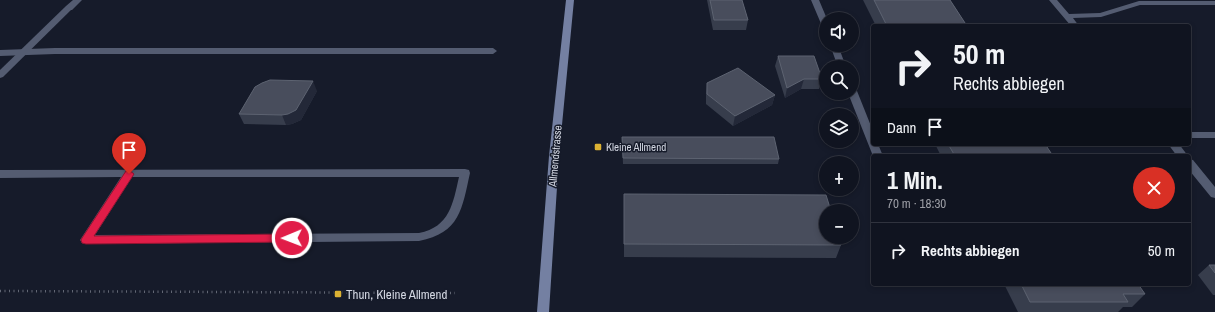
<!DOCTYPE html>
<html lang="de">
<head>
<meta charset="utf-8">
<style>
  :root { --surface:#101420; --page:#1e212d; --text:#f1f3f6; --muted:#9c9ea5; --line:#30333e }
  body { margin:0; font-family:"Archivo Narrow",sans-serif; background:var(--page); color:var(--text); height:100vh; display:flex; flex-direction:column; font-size:15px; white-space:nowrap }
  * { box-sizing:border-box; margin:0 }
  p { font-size:13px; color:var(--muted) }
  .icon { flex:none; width:22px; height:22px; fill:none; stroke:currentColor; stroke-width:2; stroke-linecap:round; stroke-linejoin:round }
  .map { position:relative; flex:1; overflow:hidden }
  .panel { position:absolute; left:871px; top:154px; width:320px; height:132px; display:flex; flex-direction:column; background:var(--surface); border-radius:4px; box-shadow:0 2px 6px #0003,0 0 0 1px var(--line) }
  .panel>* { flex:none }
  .guide { position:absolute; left:871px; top:24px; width:320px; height:122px; border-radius:4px; box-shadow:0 2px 6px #0003,0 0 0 1px var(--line); background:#101420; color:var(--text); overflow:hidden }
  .buttons { position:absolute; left:819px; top:12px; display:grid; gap:8px }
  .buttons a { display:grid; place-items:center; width:40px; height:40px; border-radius:50%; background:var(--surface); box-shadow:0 2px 6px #0003,0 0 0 1px var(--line); font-size:20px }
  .pin { position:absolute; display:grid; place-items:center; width:34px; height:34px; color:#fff; margin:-41px -17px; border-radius:50% 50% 50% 0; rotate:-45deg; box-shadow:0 0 4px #0007 }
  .pin .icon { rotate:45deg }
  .me { position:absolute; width:44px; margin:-22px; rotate:269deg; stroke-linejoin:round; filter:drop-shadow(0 0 3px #0008) }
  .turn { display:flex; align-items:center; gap:14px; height:84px; padding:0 16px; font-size:18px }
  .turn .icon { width:52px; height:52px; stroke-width:2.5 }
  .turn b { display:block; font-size:28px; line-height:34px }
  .then { display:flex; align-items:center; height:38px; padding:0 16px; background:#0003; gap:8px; font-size:15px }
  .round { display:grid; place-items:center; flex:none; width:42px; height:42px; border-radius:21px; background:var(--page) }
  .headline { display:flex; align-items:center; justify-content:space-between; height:68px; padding:0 16px }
  h1 { font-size:24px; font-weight:700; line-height:30px }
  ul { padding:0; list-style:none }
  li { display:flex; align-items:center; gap:12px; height:56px; padding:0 16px; border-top:1px solid var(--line) }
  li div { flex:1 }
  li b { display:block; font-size:15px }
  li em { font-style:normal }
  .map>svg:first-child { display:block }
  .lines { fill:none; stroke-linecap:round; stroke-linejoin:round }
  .path { stroke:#636875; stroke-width:2.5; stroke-dasharray:1 3.5; stroke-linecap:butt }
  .lane { fill:#545c71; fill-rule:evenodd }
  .street { fill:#545c71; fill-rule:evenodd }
  .secondary { fill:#7480a2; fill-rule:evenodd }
  .wall { fill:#373d4c }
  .shaded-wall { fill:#232838 }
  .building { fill:#484d5c; stroke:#5d6371 }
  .route { fill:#e11d48; stroke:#92132f }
  .poi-dot { fill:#dcb233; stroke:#161b2a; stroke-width:1.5 }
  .labels { text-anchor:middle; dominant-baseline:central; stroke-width:3; stroke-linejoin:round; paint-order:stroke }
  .poi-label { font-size:11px; fill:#d3d7e2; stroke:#161b2a; text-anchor:start }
  .street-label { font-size:11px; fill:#d3d7e2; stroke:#161b2a }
  .near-poi-label { font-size:13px; fill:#d3d7e2; stroke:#161b2a; text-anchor:start }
</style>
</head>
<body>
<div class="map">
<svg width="1215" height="312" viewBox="0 0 1215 312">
  <rect width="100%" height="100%" fill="#161b2a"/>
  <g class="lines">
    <path class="path" d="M 0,291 L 455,293"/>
    <path class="lane" d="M 73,0 L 82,0 L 72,10 L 66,10 L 66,6 Z
      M 811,0 L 819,0 L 827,19 L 826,28 L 822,26 Z
      M 1049,0 L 1057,0 L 1069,14 L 1100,13 L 1139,1 L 1215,1 L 1215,5 L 1140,5 L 1101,17 L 1073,18 L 1079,26 L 1071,26 Z
      M 830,45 L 838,45 L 846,67 L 838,67 Z
      M 55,48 L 493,48 L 497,51 L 493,54 L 55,54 L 0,56 L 0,50 Z
      M 852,88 L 857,91 L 873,131 L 873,144 L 878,144 L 883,156 L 873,156 L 848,93 L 852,93 Z
      M 1189,132 L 1215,132 L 1215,138 L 1189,138 Z
      M 1168,144 L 1179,144 L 1188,156 L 1177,156 Z
      M 1189,159 L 1193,160 L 1215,187 L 1215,198 L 1211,197 L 1189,170 Z
      M 465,169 L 469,170 L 470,173 C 462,209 460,233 419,241 L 86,244 L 82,243 L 80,240 L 82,237 L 121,177 L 0,178 L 0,170 ZM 132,177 L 459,177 C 453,203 450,227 419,233 L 95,235 Z"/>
    <path class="street" d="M 66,6 L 72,6 L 73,8 L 3,77 L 0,78 L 0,70 Z"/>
    <path class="secondary" d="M 566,0 L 574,0 L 559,156 L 549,312 L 537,312 L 549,156 Z"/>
  </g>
  <path class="wall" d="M 707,0 L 742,0 L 748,20 L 746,30 L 713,30 Z
    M 863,0 L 950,0 L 967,26 L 876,26 Z
    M 778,56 L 822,79 L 819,89 L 801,89 L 785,98 L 775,66 Z
    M 707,83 L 775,95 L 772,105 L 733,126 L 706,104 L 706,93 Z
    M 317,91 L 301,120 L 292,124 L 286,125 L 244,124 L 239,114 Z
    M 622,137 L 779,159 L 778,164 L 623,164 Z
    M 935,144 L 1045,144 L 1053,156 L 941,156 Z
    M 624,194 L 841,245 L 836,258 L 624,257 Z
    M 1209,265 L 1215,265 L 1215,295 L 1213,295 L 1198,275 Z
    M 1004,284 L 1138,284 L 1145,294 L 1132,307 L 1123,307 L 1118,312 L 1018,312 Z"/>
  <path class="shaded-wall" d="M 804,79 L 801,89 L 785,98 L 787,88 Z
    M 313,81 L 317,91 L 301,120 L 292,124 L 286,125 L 282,115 Z
    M 775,95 L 772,105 L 733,126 L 735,116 Z"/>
  <path class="building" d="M 710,0 L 742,0 L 748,20 L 714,20 Z
    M 874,0 L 950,0 L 967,26 L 887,26 Z
    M 778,56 L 814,56 L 822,79 L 804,79 L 787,88 Z
    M 738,68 L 775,95 L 735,116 L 707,94 L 707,83 Z
    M 270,80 L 313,81 L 296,110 L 288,114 L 282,115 L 239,114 L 255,87 L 262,83 Z
    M 622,137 L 774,137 L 779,159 L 623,158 Z
    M 948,144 L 1045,144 L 1053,156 L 955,156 Z
    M 624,194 L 826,195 L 831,211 L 826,211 L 826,237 L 839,237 L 841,245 L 624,244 Z
    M 1209,265 L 1215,265 L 1215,273 Z
    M 1021,284 L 1138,284 L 1145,294 L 1123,294 L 1128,302 L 1030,302 Z"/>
  <path class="route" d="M 129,170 L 134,174 L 94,236 L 292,234 L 296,235 L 297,238 L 296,241 L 292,242 L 86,244 L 82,243 L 81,240 L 82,238 L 126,171 Z"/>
  <g class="poi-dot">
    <rect x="594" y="143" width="8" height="8" rx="2"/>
    <rect x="334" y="290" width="8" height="8" rx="2"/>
  </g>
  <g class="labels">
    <g class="poi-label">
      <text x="606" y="147">Kleine Allmend</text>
    </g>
    <g class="street-label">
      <text transform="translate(555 156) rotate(-85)">Allmendstrasse</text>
    </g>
    <g class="near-poi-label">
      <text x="346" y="294">Thun, Kleine Allmend</text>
    </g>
  </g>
</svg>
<div class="buttons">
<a><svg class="icon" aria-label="sound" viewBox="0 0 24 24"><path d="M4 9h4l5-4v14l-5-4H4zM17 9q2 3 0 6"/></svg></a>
<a><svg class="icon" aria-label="search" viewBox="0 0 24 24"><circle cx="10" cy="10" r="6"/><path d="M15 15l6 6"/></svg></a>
<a><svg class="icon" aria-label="layers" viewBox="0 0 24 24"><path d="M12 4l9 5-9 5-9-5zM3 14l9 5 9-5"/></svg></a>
<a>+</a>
<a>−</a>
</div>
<div class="pin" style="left:129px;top:174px;background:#d93025"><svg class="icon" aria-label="arrive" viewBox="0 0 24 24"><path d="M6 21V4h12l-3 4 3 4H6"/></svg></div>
<svg class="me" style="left:292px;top:238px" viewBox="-20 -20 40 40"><circle r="17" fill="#e11d48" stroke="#fff" stroke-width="3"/><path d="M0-11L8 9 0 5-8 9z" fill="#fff"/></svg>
<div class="guide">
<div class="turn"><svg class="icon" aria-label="right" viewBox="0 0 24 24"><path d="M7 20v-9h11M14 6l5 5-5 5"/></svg><div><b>50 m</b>Rechts abbiegen</div></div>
<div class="then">Dann<svg class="icon" aria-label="arrive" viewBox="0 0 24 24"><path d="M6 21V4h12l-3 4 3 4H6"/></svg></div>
</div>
<section class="panel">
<div class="headline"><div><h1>1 Min.</h1><p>70 m · 18:30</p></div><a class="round" style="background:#d93025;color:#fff"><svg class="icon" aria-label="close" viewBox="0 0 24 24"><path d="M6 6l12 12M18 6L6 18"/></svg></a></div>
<ul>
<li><svg class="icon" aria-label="right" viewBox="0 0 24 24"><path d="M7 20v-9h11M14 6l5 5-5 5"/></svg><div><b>Rechts abbiegen</b></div><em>50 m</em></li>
</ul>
</section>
</div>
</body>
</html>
